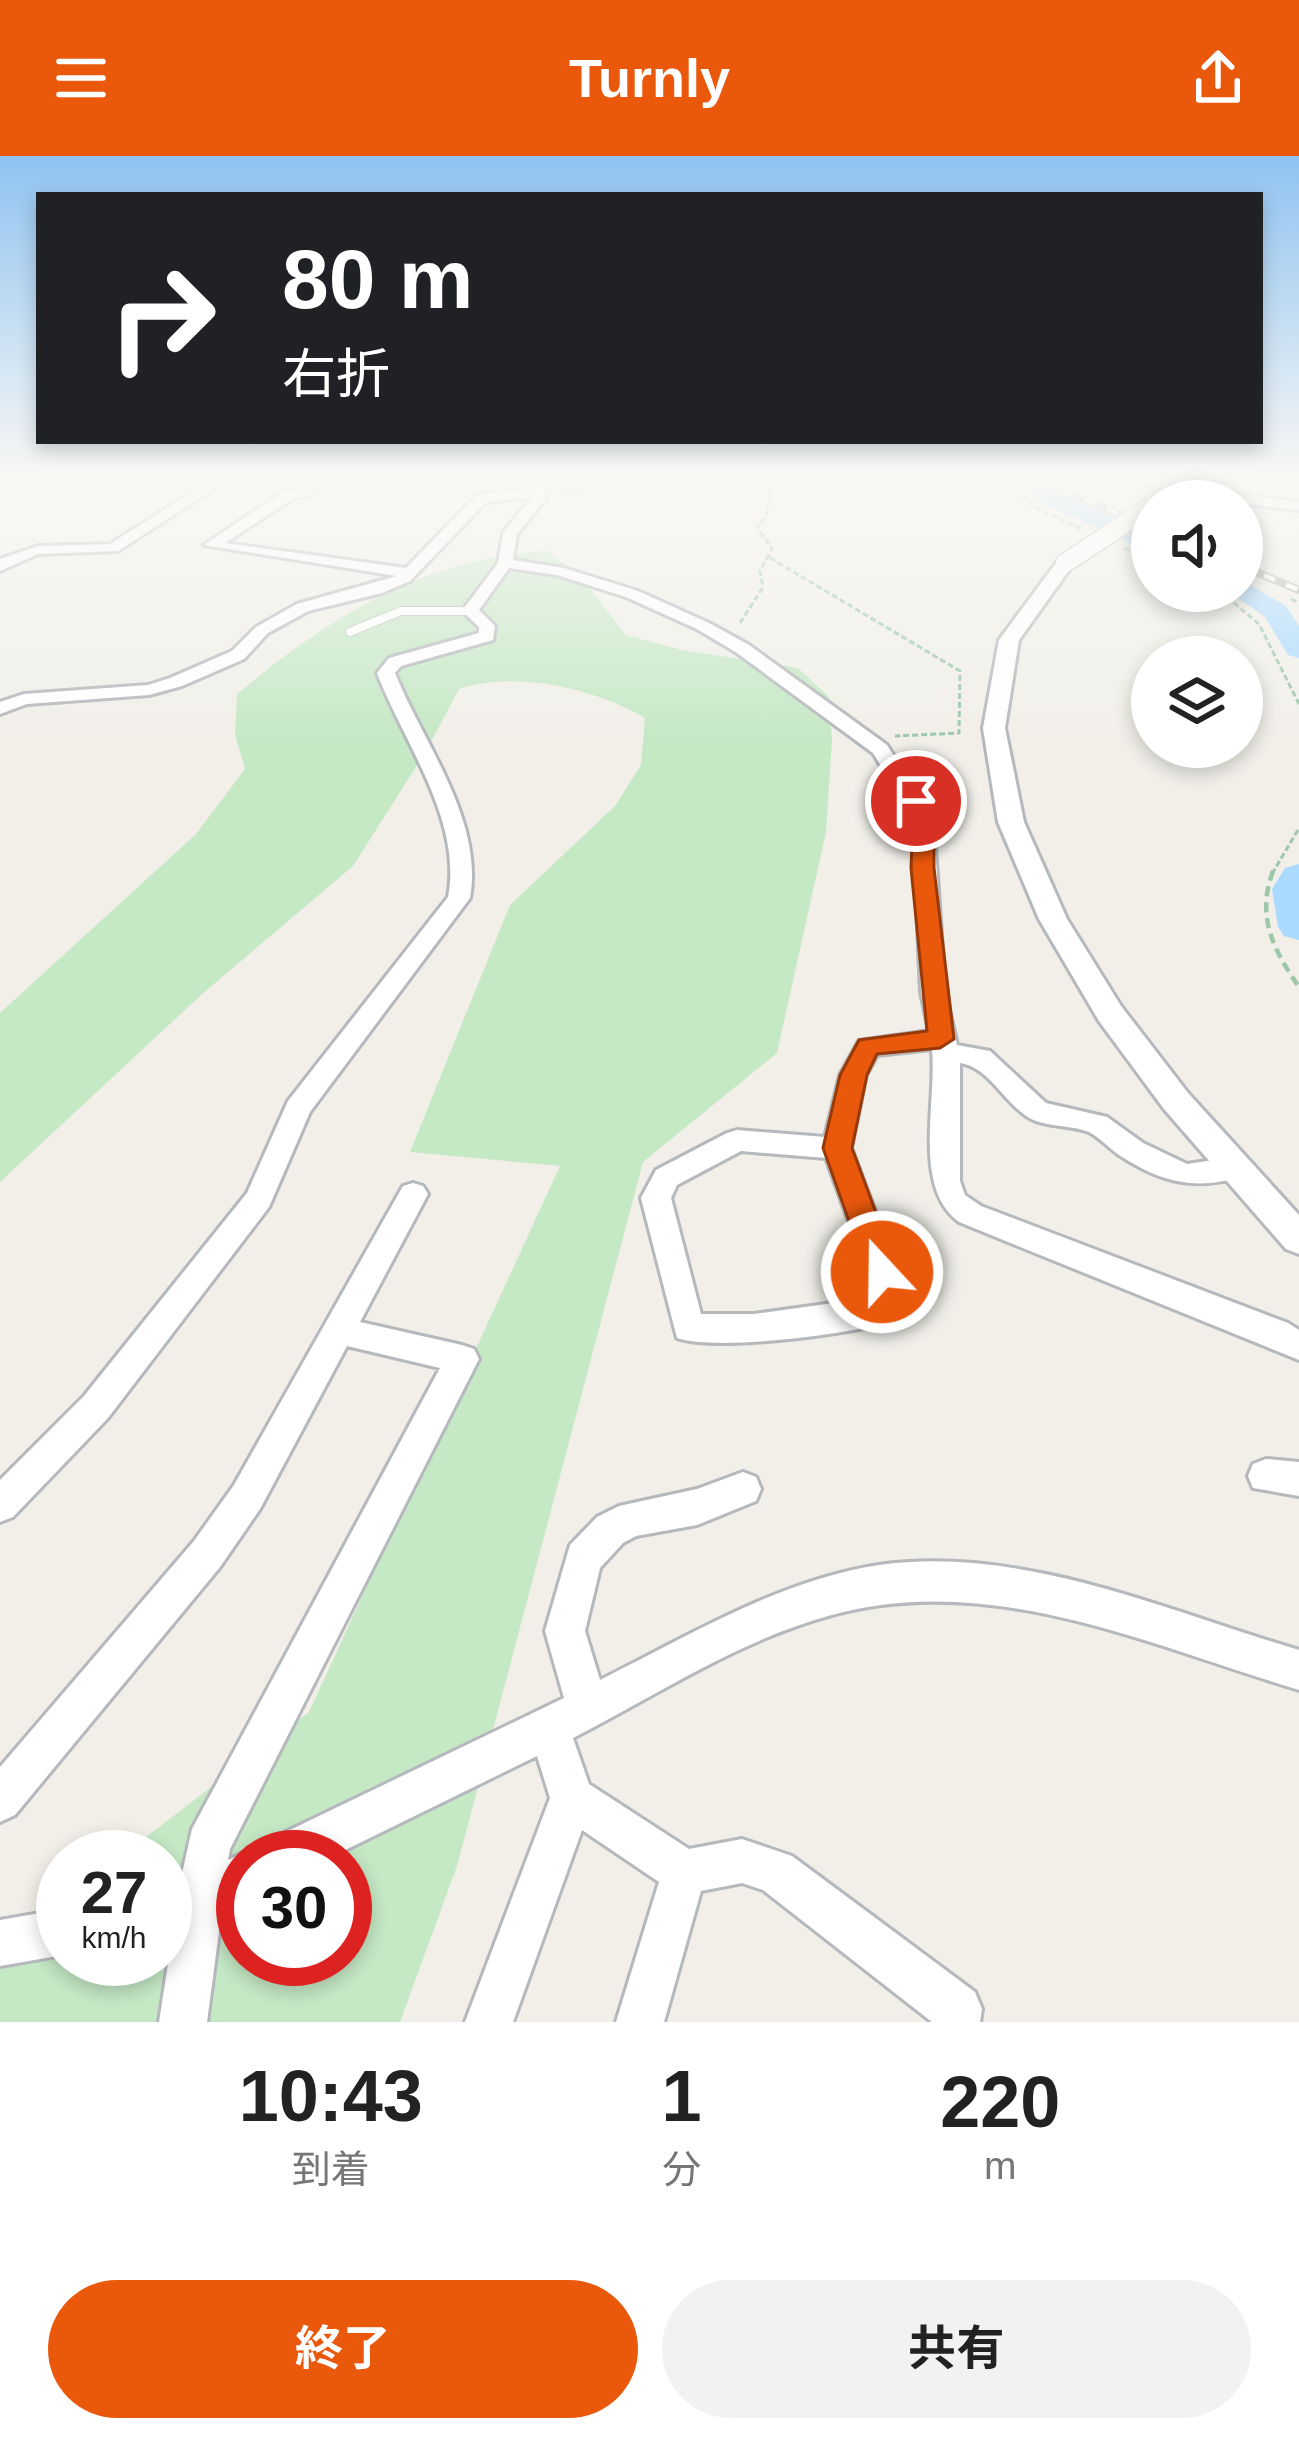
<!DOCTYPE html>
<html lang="ja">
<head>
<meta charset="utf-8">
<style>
  :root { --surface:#fff; --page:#f2f2f2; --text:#222; --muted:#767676; --accent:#ea580c }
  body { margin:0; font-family:Arial,"Noto Sans JP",sans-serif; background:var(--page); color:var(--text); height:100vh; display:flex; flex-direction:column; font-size:45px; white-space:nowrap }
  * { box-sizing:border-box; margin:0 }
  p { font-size:39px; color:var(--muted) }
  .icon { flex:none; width:66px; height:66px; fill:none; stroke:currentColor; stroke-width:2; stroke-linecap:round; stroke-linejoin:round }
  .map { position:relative; height:1866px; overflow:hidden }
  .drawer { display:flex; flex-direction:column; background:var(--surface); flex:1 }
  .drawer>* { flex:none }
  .guide { position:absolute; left:36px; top:36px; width:1227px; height:252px; border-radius:0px; box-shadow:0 6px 18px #0003; background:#202124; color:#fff; overflow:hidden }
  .fabs { position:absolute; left:1131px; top:324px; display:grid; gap:24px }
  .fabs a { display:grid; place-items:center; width:132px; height:132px; border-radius:50%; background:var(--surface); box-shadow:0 6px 18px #0003; font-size:60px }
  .speed { position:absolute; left:36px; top:1674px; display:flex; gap:24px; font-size:60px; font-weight:700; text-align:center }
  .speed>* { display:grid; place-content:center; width:156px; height:156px; border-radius:50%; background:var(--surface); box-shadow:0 6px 18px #0003; line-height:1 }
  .speed small { font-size:30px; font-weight:400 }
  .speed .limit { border:18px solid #d22; background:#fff; color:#111 }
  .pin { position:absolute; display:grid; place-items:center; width:102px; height:102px; color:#fff; margin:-51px; border:6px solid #fff; border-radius:50%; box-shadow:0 3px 12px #0007 }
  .me { position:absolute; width:132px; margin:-66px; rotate:339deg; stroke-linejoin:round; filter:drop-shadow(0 0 9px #0008) }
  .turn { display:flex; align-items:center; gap:42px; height:252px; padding:0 48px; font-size:54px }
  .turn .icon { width:156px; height:156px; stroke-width:2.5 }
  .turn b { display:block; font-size:84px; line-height:102px }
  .eta { display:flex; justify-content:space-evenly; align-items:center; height:204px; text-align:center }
  .eta b { font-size:72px; font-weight:700; line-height:84px }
  .primary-button { display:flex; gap:24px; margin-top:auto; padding:24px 48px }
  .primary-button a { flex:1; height:138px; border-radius:72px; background:var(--accent); color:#fff; font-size:48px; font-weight:700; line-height:138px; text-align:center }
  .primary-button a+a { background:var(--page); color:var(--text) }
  header { display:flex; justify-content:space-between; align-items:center; height:156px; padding:0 48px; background:var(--accent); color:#fff; font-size:54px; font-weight:700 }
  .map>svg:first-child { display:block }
  .green { fill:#c5e8c5; fill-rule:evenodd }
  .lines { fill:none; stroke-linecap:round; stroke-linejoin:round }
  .river { fill:#aadaff; fill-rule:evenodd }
  .service-casing { stroke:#b5b8bc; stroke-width:10 }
  .minor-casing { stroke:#b5b8bc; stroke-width:6 }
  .tertiary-casing { stroke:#b5b8bc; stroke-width:6 }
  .path-far1 { stroke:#9cc7a9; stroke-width:3; stroke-dasharray:6 3; stroke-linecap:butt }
  .path { stroke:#9cc7a9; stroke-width:4.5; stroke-dasharray:10 6; stroke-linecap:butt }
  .service { stroke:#fff; stroke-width:8 }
  .minor { fill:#fff; fill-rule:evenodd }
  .tertiary { fill:#fff; fill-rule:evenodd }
  .rail-casing { stroke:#b6b7b8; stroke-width:8 }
  .rail { stroke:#fff; stroke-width:4.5; stroke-dasharray:12; stroke-linecap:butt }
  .tertiary-bridge-casing { stroke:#b5b8bc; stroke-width:21; stroke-linecap:butt }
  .tertiary-bridge { stroke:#fff; stroke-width:18 }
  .route { fill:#ea580c; stroke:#983908; stroke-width:3 }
</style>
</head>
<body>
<header><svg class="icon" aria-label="menu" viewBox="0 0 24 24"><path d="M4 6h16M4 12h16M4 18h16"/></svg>Turnly<svg class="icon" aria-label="share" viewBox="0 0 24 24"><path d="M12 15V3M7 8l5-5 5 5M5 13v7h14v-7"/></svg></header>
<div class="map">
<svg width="1299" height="1866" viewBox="0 0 1299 1866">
  <rect width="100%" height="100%" fill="#f1efe8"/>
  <path class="green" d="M 547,395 L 577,417 L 626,479 L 682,494 L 798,512 L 829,541 L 832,584 L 826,676 L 777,897 L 643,1006 L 457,1710 L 400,1866 L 0,1866 L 0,1794 L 63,1745 L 63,1803 L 165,1803 L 165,1701 L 120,1701 L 309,1556 L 560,1010 L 410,996 L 510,749 L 615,650 L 641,609 L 645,562 C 595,532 514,514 459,533 L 426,595 L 353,710 L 201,839 L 0,1026 L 0,857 L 196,678 L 245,613 L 235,578 L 237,538 C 329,461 424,402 547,395 ZM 243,1701 L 345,1701 L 345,1803 L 243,1803 Z"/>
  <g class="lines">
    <path class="river" d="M 1025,325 L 1047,325 L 1053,334 L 1152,379 L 1152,397 L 1036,344 Z
      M 1242,424 L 1286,450 L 1299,470 L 1299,502 L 1288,499 L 1265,461 L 1232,438 L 1242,435 Z
      M 1299,708 L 1299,784 L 1284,780 L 1278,771 L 1272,733 L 1285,712 Z"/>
    <defs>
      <path id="service" d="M 0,327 L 52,329 L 58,325
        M 350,476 L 401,455 L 470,455"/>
      <path id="minor" d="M 210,325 L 226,325 L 118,395 L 38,398 L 0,415 L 0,403 L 38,390 L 110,388 Z
        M 306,325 L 319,325 L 311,339 L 294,342 L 225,387 L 406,412 L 477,339 L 531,333 L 531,325 L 543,325 L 546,343 L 517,378 L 513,404 L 564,412 L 638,435 L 709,467 L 749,489 L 887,589 L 933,662 L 945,836 L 957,889 L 990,895 L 1046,947 L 1107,961 L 1143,987 L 1187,1008 L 1234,1001 L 1244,1004 L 1248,1012 L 1244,1020 C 1195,1035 1162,1027 1119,999 C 1109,992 1099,981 1089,976 C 1069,968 1042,972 1025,959 C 1002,943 988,911 960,907 L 960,1025 L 965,1039 L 981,1050 L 1288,1167 L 1299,1174 L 1299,1204 L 959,1066 C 912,1032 937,947 932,893 L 877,899 L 866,919 L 851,992 L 912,1152 L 907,1161 C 864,1177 718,1196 677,1182 L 641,1042 L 656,1014 L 727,977 L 737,974 L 825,981 L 840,919 L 859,885 L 929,875 L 921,836 L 913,662 L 873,597 L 737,497 L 697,473 L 626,441 L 557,419 L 509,412 L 479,454 L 495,470 L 493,484 L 401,510 L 395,517 C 423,587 484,664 470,742 L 310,956 L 269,1051 L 108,1262 L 13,1361 L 0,1366 L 0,1324 L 84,1240 L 247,1037 L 288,945 L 448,741 C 463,664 403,586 377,517 L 389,502 L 479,477 L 479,471 L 462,455 L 498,407 L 503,377 L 532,341 L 486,346 L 410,425 L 382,437 L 308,455 L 268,477 L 244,503 L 182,530 L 149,539 L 27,548 L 0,558 L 0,546 L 24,538 L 148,529 L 170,522 L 232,495 L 256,471 L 297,448 L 397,420 L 204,389 L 285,335 L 301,333 ZM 741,995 L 826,1002 L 876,1141 L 754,1158 L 701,1158 L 671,1042 L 677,1029 Z
        M 1133,325 L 1299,346 L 1299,354 L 1201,343 Z
        M 413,1027 L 423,1030 L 428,1038 L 360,1166 L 462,1189 L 474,1193 L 479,1203 L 230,1693 L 228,1704 L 243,1697 L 252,1701 L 243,1701 L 243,1743 L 222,1753 L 207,1866 L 159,1866 L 174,1769 L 165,1772 L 165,1726 L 181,1722 L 192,1673 L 440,1212 L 347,1190 L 260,1353 L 220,1411 L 15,1659 L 0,1666 L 0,1611 L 194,1385 L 234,1329 L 403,1030 Z
        M 1266,1303 L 1299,1306 L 1299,1340 L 1253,1332 L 1248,1320 L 1253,1308 Z
        M 743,1316 L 756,1321 L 761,1333 L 756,1345 L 697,1369 L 636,1380 L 623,1387 L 600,1412 L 585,1475 L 600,1524 C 688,1480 780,1424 879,1409 C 1021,1389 1165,1454 1299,1494 L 1299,1534 C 1147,1488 988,1414 828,1460 C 738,1485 655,1540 573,1582 L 589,1628 L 689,1693 L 742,1683 L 792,1700 L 975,1836 L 982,1853 L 980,1866 L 932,1866 L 763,1734 L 742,1727 L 701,1735 L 664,1866 L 616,1866 L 659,1726 L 582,1674 L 513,1866 L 465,1866 L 550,1642 L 537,1600 L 331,1701 L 261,1701 L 267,1685 L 564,1542 L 545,1475 L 570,1389 L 597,1361 L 619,1350 L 697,1333 Z
        M 63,1753 L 63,1799 L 0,1810 L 0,1764 Z"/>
      <path id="tertiary" d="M 1204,325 L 1227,325 L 1194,338 L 1186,333 Z
        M 1059,403 L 1074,407 L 1019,484 L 1005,572 L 1024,666 L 1067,763 L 1121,850 L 1188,937 L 1299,1059 L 1299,1098 L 1286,1093 L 1164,953 L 1099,865 L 1039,763 L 998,666 L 983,572 L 999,484 Z"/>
    </defs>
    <use href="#service" class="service-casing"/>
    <use href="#minor" class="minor-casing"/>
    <use href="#tertiary" class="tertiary-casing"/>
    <path class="path-far1" d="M 1016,325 L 1014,333 L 1034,351 L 1081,373
      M 560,335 L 780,325
      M 1124,392 L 1152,404
      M 770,402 L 960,515 L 959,577 L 895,580
      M 1220,435 L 1259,468 L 1299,548
      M 1291,443 L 1299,447
      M 740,467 L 763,431 L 760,415 L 772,393 L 757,371 L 766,361 L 771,329
      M 1272,718 L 1299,672"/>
    <path class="path" d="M 1273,715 C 1256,761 1273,793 1299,831"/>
    <use href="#service" class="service"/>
    <use href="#minor" class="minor"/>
    <use href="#tertiary" class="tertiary"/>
    <defs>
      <path id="rail" d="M 1041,325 L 1152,372
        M 1242,410 L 1299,434"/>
    </defs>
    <use href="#rail" class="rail-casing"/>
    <use href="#rail" class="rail"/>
    <defs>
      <path id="tertiary-bridge" d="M 1164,345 L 1194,333
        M 1065,407 L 1152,350"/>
    </defs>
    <use href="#tertiary-bridge" class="tertiary-bridge-casing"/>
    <use href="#tertiary-bridge" class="tertiary-bridge"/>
  </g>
  <linearGradient id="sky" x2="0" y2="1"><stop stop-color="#8fc3f1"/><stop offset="0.55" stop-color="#f9f8f5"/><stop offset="1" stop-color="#f9f8f5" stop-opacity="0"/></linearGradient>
  <rect width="1299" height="586" fill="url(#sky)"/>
  <path class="route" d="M 916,639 L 923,641 L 934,662 L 934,712 L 954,883 L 940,892 L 877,898 L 867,919 L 852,992 L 898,1116 L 893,1125 L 882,1129 L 871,1125 L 867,1116 L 823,992 L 840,919 L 859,884 L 927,875 L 911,712 L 913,662 L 906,645 Z"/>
</svg>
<div class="fabs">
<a><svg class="icon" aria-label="sound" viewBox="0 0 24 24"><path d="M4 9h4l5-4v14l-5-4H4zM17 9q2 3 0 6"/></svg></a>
<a><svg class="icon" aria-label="layers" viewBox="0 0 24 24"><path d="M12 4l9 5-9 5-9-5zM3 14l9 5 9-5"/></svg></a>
</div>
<div class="speed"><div>27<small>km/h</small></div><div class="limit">30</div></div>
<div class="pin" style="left:916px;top:645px;background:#d93025"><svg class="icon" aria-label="arrive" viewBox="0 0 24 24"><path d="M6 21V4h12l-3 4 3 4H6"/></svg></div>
<svg class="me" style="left:882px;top:1116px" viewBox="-20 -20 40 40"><circle r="17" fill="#ea580c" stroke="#fff" stroke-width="3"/><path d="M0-11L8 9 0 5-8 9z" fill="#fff"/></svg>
<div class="guide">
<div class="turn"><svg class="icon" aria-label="right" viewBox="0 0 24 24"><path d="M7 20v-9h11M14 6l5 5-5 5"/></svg><div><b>80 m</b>右折</div></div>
</div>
</div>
<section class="drawer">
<div class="eta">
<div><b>10:43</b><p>到着</p></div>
<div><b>1</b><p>分</p></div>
<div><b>220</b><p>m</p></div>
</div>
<div class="primary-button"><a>終了</a><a>共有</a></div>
</section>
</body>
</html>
